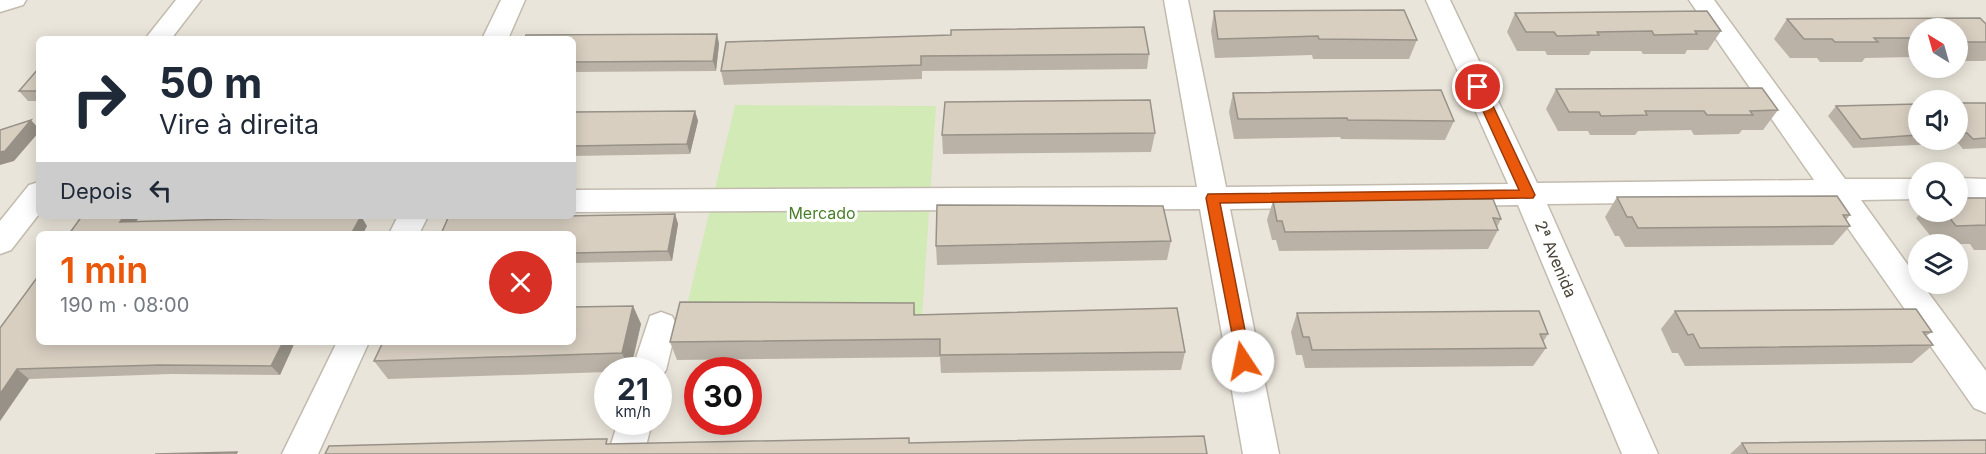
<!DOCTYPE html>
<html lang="pt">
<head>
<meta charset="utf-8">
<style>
  :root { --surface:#fff; --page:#f6f6f7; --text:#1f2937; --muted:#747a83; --accent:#ea580c }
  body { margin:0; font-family:Inter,sans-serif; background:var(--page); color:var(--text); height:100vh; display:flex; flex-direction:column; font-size:22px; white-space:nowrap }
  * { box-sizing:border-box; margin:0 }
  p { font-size:20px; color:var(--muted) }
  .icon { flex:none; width:33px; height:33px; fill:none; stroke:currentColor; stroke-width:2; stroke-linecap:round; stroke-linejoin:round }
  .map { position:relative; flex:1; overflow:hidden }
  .drawer { position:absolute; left:36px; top:231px; width:540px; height:114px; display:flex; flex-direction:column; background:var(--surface); border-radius:9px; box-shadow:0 3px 15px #0003 }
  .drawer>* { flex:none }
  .hud { position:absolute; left:36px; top:36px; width:540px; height:183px; border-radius:9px; box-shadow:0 3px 15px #0003; background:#fff; color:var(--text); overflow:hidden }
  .needle { width:39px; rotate:323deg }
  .buttons { position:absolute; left:1908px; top:18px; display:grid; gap:12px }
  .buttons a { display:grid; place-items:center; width:60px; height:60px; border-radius:50%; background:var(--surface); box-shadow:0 3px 15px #0003; font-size:30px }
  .speed { position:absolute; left:594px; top:357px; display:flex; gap:12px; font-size:30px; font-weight:700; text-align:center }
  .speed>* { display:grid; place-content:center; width:78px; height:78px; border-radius:50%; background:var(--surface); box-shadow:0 3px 15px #0003; line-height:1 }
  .speed small { font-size:15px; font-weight:400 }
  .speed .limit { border:9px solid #d22; background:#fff; color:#111 }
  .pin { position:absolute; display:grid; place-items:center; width:51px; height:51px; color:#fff; margin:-26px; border:3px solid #fff; border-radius:50%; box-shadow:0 2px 6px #0007 }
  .me { position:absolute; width:66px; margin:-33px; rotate:349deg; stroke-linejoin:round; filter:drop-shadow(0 0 4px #0008) }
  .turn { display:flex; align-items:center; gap:21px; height:126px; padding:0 24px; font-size:27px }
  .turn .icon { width:78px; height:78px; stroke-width:2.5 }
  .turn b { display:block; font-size:42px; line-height:51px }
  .then { display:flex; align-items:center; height:57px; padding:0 24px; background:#0003; gap:12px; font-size:22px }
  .round { display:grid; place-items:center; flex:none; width:63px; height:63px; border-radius:32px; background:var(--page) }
  .summary { display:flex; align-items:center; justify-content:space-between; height:102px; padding:0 24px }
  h1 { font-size:36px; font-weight:600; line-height:45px; color:var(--accent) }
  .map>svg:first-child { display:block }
  .residential { fill:#eae5da; fill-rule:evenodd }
  .green { fill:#d2eab5 }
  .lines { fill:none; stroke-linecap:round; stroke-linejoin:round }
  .minor-casing { stroke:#c2bbae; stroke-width:3 }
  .minor { fill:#fff; fill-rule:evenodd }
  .wall { fill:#bab2a6 }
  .shaded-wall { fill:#979187 }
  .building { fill:#d8cfc1; stroke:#979187; stroke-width:1.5 }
  .route { fill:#ea580c; stroke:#983908; stroke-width:1.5 }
  .labels { text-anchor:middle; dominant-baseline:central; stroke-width:6; stroke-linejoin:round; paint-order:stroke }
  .park-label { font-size:16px; fill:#4a7f2a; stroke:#fff }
  .street-label { font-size:16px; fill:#4b4439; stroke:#fff }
</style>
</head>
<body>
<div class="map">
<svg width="1986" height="454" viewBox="0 0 1986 454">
  <rect width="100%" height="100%" fill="#f6f3ec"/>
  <path class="residential" d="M 0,0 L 1986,0 L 1986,454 L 0,454 ZM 1918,28 L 1958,28 L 1958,68 L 1918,68 ZM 39,39 L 573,39 L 573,216 L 39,216 ZM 1918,100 L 1958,100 L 1958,140 L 1918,140 ZM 1918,172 L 1958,172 L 1958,212 L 1918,212 ZM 39,234 L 573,234 L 573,342 L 39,342 ZM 1918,244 L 1958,244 L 1958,284 L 1918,284 ZM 608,370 L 658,370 L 658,422 L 608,422 ZM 698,370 L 748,370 L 748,422 L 698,422 Z"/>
  <path class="green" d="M 735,105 L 936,106 L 922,318 L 684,318 Z"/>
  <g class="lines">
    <defs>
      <path id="minor" d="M 0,0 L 26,0 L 23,5 L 0,12 Z
        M 176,0 L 201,0 L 171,39 L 145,39 Z
        M 501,0 L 525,0 L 508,39 L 482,39 Z
        M 1164,0 L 1188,0 L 1226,187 L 1508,184 L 1426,0 L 1450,0 L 1537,183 L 1814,180 L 1689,0 L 1714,0 L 1845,179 L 1918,179 L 1918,199 L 1861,200 L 1918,279 L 1918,284 L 1922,284 L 1986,371 L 1986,413 L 1974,408 L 1829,201 L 1547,204 L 1658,454 L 1622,454 L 1518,205 L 1230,209 L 1279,454 L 1243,454 L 1200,209 L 573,212 L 573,190 L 1197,187 Z
        M 1958,178 L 1986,179 L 1986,201 L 1958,199 Z
        M 39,182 L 39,214 L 11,250 L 0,254 L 0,221 L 29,185 Z
        M 398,216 L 428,216 L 419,234 L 389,234 Z
        M 661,312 L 672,316 L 677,325 L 666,370 L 658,381 L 658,370 L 632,370 L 650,316 Z
        M 337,342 L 369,342 L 318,454 L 282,454 Z
        M 618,422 L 652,422 L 644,454 L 608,454 Z"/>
    </defs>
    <use href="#minor" class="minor-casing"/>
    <use href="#minor" class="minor"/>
  </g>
  <path class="wall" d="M 1214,11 L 1417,40 L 1409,59 L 1313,59 L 1312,55 L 1215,58 L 1211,31 Z
    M 1515,13 L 1721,31 L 1708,50 L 1687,50 L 1685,54 L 1643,54 L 1641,51 L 1591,51 L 1589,55 L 1547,55 L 1545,51 L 1517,51 L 1507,32 Z
    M 1787,19 L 1986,24 L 1986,60 L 1985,61 L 1958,61 L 1958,28 L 1918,28 L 1918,61 L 1917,61 L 1913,57 L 1865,58 L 1862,62 L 1820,62 L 1817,58 L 1790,58 L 1774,39 Z
    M 717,34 L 719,44 L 716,71 L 573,72 L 573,39 Z
    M 726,42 L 1149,54 L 1147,69 L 922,71 L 922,79 L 724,85 L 721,71 Z
    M 39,68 L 39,101 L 28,101 L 19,91 Z
    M 1556,89 L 1778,110 L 1763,130 L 1742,130 L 1739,134 L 1694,135 L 1691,130 L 1638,131 L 1635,135 L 1590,135 L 1588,131 L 1558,131 L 1546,109 Z
    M 1233,93 L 1454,121 L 1445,140 L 1341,139 L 1340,137 L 1234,139 L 1229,112 Z
    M 1958,103 L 1986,103 L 1986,148 L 1963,149 L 1958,143 L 1853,148 L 1828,116 L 1836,106 L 1918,104 L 1918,140 L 1958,140 Z
    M 695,111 L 698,121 L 690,154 L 573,156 L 573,112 Z
    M 1155,133 L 1151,152 L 943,154 L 942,135 Z
    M 1617,197 L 1850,215 L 1846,220 L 1850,226 L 1833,245 L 1625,247 L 1619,236 L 1615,236 L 1605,217 Z
    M 1986,198 L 1986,250 L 1974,250 L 1970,244 L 1937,244 L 1916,218 L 1922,212 L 1958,212 Z
    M 1273,201 L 1501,219 L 1497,227 L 1498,230 L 1488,249 L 1279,251 L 1276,240 L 1272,240 L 1267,220 Z
    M 675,214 L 678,224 L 672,261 L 573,263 L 573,234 Z
    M 1171,241 L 1167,260 L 937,265 L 936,246 Z
    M 914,303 L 915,315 L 1185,352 L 1181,370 L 941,373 L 940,357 L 677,360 L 670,342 Z
    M 633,306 L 641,324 L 631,370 L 608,370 L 608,372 L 388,379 L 374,361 Z
    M 1675,311 L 1932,332 L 1926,336 L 1933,345 L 1912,363 L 1685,366 L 1678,353 L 1672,353 L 1661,329 Z
    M 1297,313 L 1548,334 L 1543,342 L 1546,348 L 1533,366 L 1305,368 L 1302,355 L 1296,355 L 1291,332 Z
    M 0,328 L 39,342 L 295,342 L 280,375 L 170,374 L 29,379 L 0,421 Z
    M 1742,443 L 1986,454 L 1730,454 Z"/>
  <path class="shaded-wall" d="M 717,34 L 719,44 L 716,71 L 713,61 Z
    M 695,111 L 698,121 L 690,154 L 687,144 Z
    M 31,120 L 39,129 L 39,132 L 14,161 L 0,165 L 0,152 Z
    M 675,214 L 678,224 L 672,261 L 668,251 Z
    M 124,216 L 140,216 L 129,232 L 120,222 Z
    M 361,216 L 367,226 L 363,234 L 351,234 Z
    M 633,306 L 641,324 L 630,370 L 622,353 Z
    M 283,342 L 295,342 L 280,375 L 271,366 Z
    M 17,369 L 29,379 L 0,421 L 0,394 Z"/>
  <path class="building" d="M 1404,10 L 1417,40 L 1319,39 L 1318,36 L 1218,39 L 1214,11 Z
    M 1707,11 L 1721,31 L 1695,31 L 1697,34 L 1654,35 L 1652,31 L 1597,32 L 1599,35 L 1557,36 L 1554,32 L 1526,32 L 1515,13 Z
    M 1980,18 L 1986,24 L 1986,42 L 1958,42 L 1958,28 L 1918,28 L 1918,38 L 1874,38 L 1878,42 L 1835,42 L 1832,39 L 1804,39 L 1787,19 Z
    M 1144,27 L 1149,54 L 921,56 L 921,65 L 721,71 L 726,42 L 951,35 L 951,30 Z
    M 717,34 L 713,61 L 573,62 L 573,39 L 524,39 L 526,35 Z
    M 65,38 L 102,39 L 64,39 Z
    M 39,68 L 39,91 L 19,91 Z
    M 1762,88 L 1778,110 L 1750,111 L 1753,115 L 1707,115 L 1704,111 L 1645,111 L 1647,115 L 1601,116 L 1599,112 L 1569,112 L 1556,89 Z
    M 1441,90 L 1454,121 L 1348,120 L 1347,118 L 1238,119 L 1233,93 Z
    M 1150,100 L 1155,133 L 942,135 L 945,102 Z
    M 1958,103 L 1986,103 L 1986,138 L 1973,139 L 1967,133 L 1958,133 Z
    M 1918,104 L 1918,135 L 1861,139 L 1836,106 Z
    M 695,111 L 687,144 L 573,146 L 573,112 Z
    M 31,120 L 5,151 L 0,152 L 0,130 Z
    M 1837,196 L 1850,215 L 1843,215 L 1850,226 L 1638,228 L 1632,217 L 1627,217 L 1617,197 Z
    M 1958,198 L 1986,198 L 1986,225 L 1956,226 L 1945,212 L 1958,212 Z
    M 1493,199 L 1501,219 L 1493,218 L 1498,230 L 1285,232 L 1282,221 L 1277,221 L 1273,201 Z
    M 937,205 L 1163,206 L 1171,241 L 936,246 Z
    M 675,214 L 668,251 L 573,253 L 573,234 L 441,234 L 448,218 Z
    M 82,216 L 124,216 L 120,222 L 361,216 L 351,234 L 69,234 Z
    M 39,275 L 39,342 L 283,342 L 271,366 L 160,365 L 17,369 L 0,394 L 0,328 Z
    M 680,302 L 914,303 L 914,315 L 1177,308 L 1185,352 L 940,355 L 940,339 L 670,342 Z
    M 633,306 L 622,353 L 374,361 L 383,342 L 573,342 L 573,307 Z
    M 1916,309 L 1932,332 L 1923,332 L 1933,345 L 1700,348 L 1693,334 L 1688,335 L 1675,311 Z
    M 1539,311 L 1548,334 L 1540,334 L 1546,348 L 1312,350 L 1309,337 L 1303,337 L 1297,313 Z
    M 1204,436 L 1207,454 L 325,454 L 329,446 L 598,439 L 607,439 L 606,444 L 909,438 L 909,443 Z
    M 1986,440 L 1986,454 L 1748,454 L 1742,443 Z
    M 237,452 L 236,454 L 155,454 Z"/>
  <path class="route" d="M 1478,82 L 1484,87 L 1535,195 L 1533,198 L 1220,203 L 1251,361 L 1249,365 L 1243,367 L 1238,365 L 1206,198 L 1208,194 L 1519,190 L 1472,87 Z"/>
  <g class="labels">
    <g class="park-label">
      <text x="822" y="213">Mercado</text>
    </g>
    <g class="street-label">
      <text transform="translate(1556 259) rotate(67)">2ª Avenida</text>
    </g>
  </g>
</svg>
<div class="buttons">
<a><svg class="needle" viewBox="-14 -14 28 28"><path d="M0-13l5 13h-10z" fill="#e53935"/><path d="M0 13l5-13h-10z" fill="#747a83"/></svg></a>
<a><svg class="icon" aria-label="sound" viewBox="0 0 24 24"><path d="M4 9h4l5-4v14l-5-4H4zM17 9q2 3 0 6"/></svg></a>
<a><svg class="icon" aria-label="search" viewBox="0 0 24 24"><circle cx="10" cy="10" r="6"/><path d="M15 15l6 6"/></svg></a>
<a><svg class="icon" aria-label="layers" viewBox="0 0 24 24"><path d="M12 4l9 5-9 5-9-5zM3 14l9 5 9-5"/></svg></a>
</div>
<div class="speed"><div>21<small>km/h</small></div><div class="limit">30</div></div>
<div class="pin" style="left:1478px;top:87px;background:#d93025"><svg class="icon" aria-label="arrive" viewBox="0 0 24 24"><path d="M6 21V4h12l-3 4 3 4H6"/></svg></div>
<svg class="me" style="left:1243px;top:361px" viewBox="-20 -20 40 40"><circle r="19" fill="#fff"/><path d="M0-13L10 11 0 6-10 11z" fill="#ea580c"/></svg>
<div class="hud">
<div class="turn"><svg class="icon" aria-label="right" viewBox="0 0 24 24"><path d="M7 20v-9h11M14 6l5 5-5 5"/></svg><div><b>50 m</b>Vire à direita</div></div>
<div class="then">Depois<svg class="icon" aria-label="left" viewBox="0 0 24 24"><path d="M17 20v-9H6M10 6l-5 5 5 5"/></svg></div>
</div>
<section class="drawer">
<div class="summary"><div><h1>1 min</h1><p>190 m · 08:00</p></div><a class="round" style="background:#d93025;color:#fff"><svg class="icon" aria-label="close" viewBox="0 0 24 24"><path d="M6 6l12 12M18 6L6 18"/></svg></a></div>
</section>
</div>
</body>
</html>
